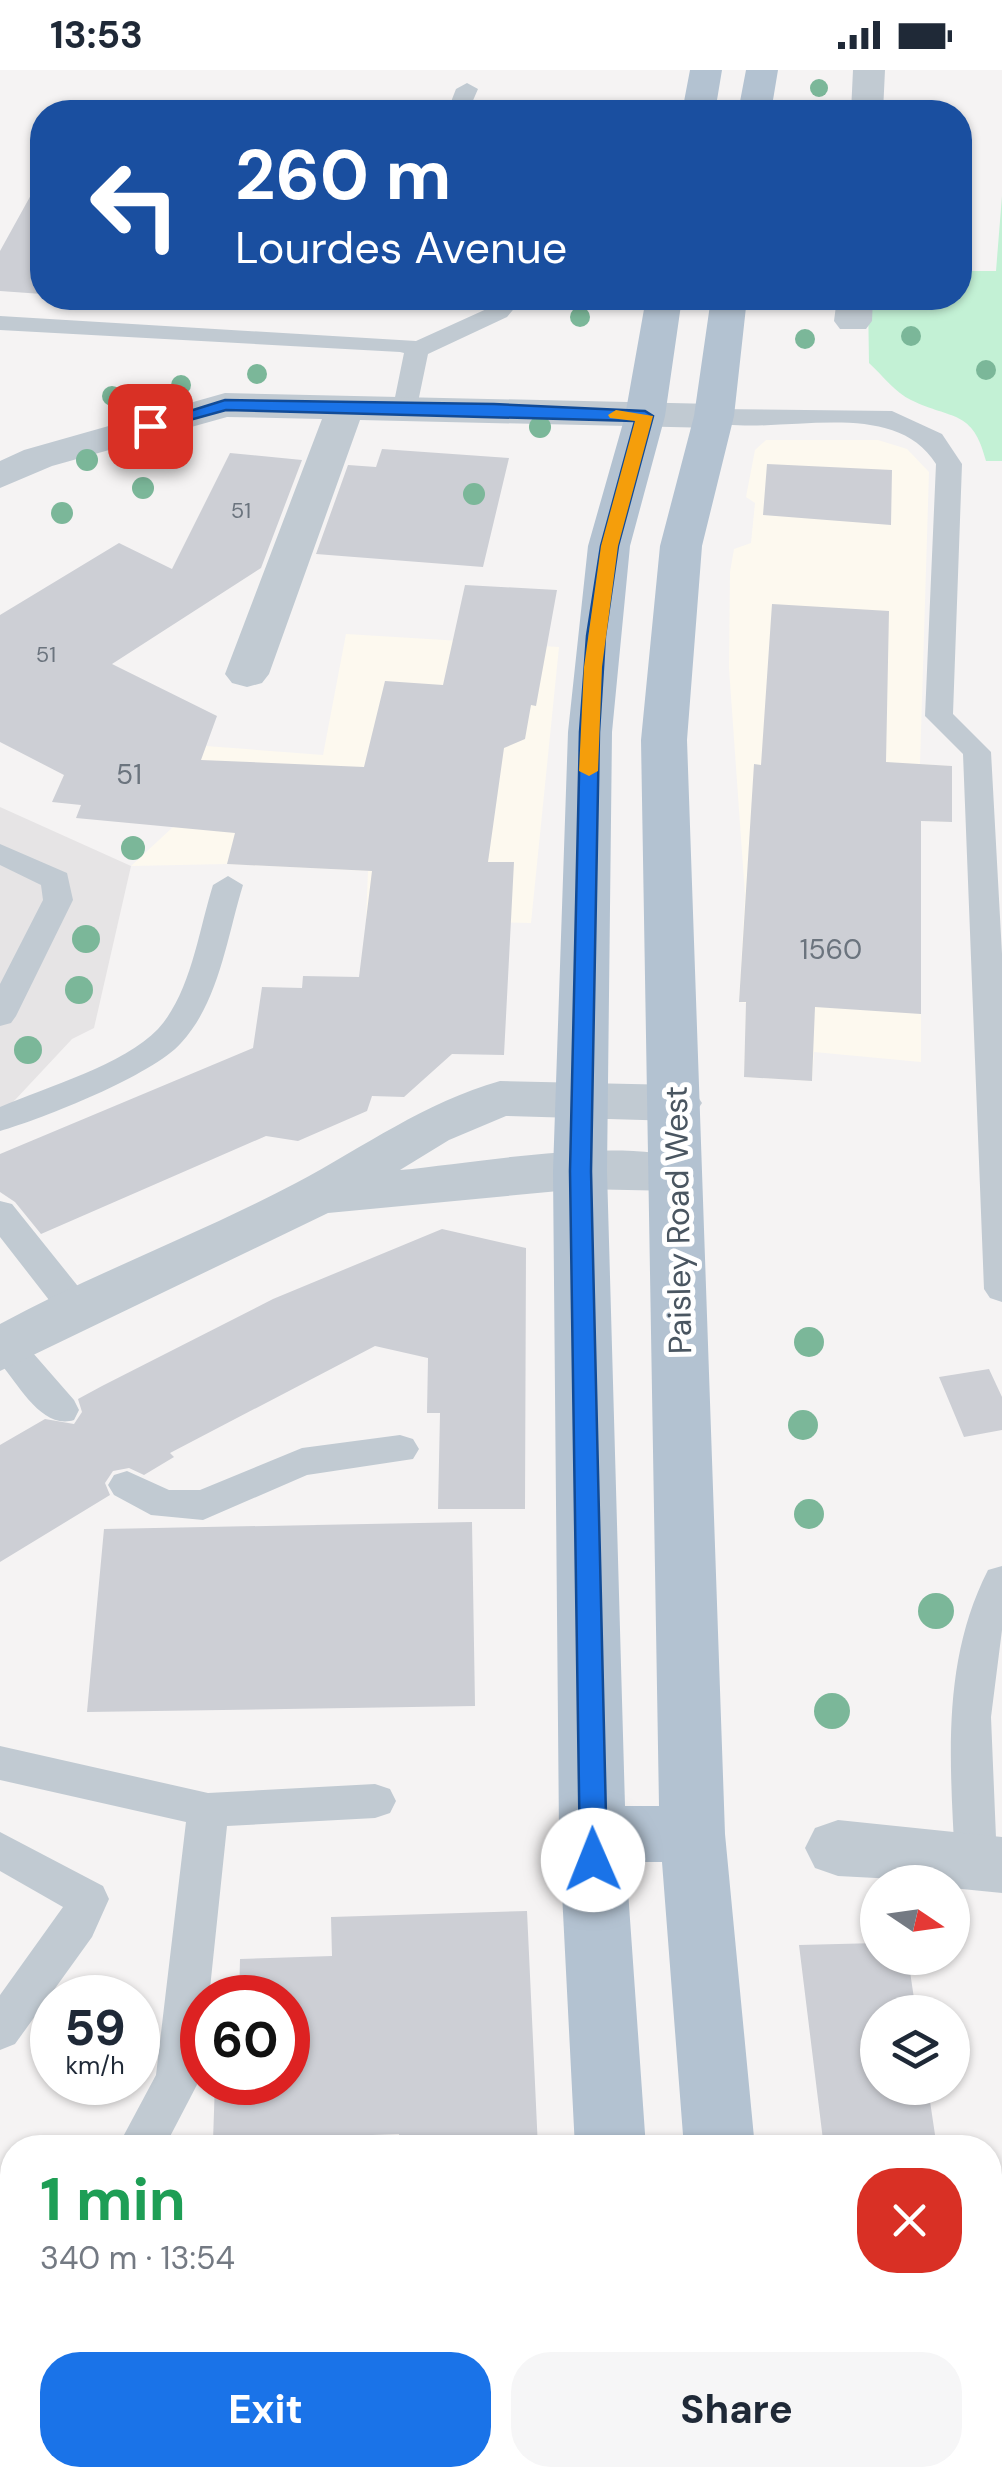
<!DOCTYPE html>
<html lang="en">
<head>
<meta charset="utf-8">
<style>
  :root { --surface:#fff; --page:#f6f6f7; --text:#1f2937; --muted:#747a83; --accent:#1a73e8 }
  body { margin:0; font-family:"DM Sans",sans-serif; background:var(--page); color:var(--text); height:100vh; display:flex; flex-direction:column; font-size:38px; white-space:nowrap }
  * { box-sizing:border-box; margin:0 }
  p { font-size:32px; color:var(--muted) }
  .icon { flex:none; width:55px; height:55px; fill:none; stroke:currentColor; stroke-width:2; stroke-linecap:round; stroke-linejoin:round }
  .map { position:relative; flex:1; overflow:hidden }
  .sheet { position:absolute; left:0px; top:2065px; width:1002px; height:352px; display:flex; flex-direction:column; background:var(--surface); border-radius:40px 40px 0 0; box-shadow:0 2px 8px #0004 }
  .sheet>* { flex:none }
  .top-card { position:absolute; left:30px; top:30px; width:942px; height:210px; border-radius:40px; box-shadow:0 2px 8px #0004; background:#1a4fa0; color:#fff; overflow:hidden }
  .needle { width:65px; rotate:103deg }
  .controls { position:absolute; left:860px; top:1795px; display:grid; gap:20px }
  .controls a { display:grid; place-items:center; width:110px; height:110px; border-radius:50%; background:var(--surface); box-shadow:0 2px 8px #0004; font-size:50px }
  .speed { position:absolute; left:30px; top:1905px; display:flex; gap:20px; font-size:50px; font-weight:700; text-align:center }
  .speed>* { display:grid; place-content:center; width:130px; height:130px; border-radius:50%; background:var(--surface); box-shadow:0 2px 8px #0004; line-height:1 }
  .speed small { font-size:25px; font-weight:400 }
  .speed .limit { border:15px solid #d22; background:#fff; color:#111 }
  .pin { position:absolute; display:grid; place-items:center; width:85px; height:85px; color:#fff; margin:-42px; border-radius:20px; box-shadow:0 5px 15px #0006 }
  .me { position:absolute; width:110px; margin:-55px; rotate:359deg; stroke-linejoin:round; filter:drop-shadow(0 0 8px #0008) }
  .turn { display:flex; align-items:center; gap:35px; height:210px; padding:0 40px; font-size:45px }
  .turn .icon { width:130px; height:130px; stroke-width:2.5 }
  .turn b { display:block; font-size:70px; line-height:85px }
  .round { display:grid; place-items:center; flex:none; width:105px; height:105px; border-radius:40px; background:var(--page) }
  .head { display:flex; align-items:center; justify-content:space-between; height:170px; padding:0 40px }
  h1 { font-size:60px; font-weight:700; line-height:75px; color:#1e9e55 }
  .cta { display:flex; gap:20px; margin-top:auto; padding:20px 40px }
  .cta a { flex:1; height:115px; border-radius:40px; background:var(--accent); color:#fff; font-size:40px; font-weight:700; line-height:115px; text-align:center }
  .cta a+a { background:var(--page); color:var(--text) }
  .status { display:flex; justify-content:space-between; align-items:center; height:70px; padding:0 50px; background:var(--surface); direction:ltr }
  .status svg { height:28px; fill:currentColor }
  .map>svg:first-child { display:block }
  .commercial { fill:#fdf9ef }
  .education { fill:#e6e4e5 }
  .green { fill:#c3f1d5 }
  .building { fill:#cdcfd5 }
  .lines { fill:none; stroke-linecap:round; stroke-linejoin:round }
  .service { fill:#c1cad2; fill-rule:evenodd }
  .minor { fill:#c1cad2; fill-rule:evenodd }
  .tertiary { fill:#c1cad2; fill-rule:evenodd }
  .primary { fill:#b3c2d1; fill-rule:evenodd }
  .tree { fill:#7bb799 }
  .route { fill:#1a73e8; stroke:#114b97; stroke-width:2.5 }
  .slow { fill:#f59e0b }
  .labels { text-anchor:middle; dominant-baseline:central; stroke-width:10; stroke-linejoin:round; paint-order:stroke }
  .far-number-label { font-size:22px; fill:#6b747e }
  .number-label { font-size:28px; fill:#6b747e }
  .street-label { font-size:32px; fill:#4a5661; stroke:#fff }
</style>
</head>
<body>
<div class="status"><b>13:53</b><svg viewBox="0 0 49 12"><path d="M0 12V9h3v3zM5 12V6h3v6zM10 12V3h3v9zM15 12V0h3v12zM26 1h20v11H26zM47 4h2v5h-2z"/></svg></div>
<div class="map">
<svg width="1002" height="2417" viewBox="0 0 1002 2417">
  <rect width="100%" height="100%" fill="#f5f3f3"/>
  <path class="commercial" d="M 766,370 L 878,370 L 907,379 L 929,402 L 920,694 L 952,696 L 952,752 L 921,751 L 921,992 L 814,982 L 812,1011 L 744,1007 L 746,933 L 739,932 L 745,825 L 729,598 L 730,502 L 734,479 L 751,473 L 755,433 L 746,427 L 755,380 Z
    M 346,564 L 559,577 L 531,853 L 366,849 L 368,801 L 227,794 L 131,796 L 173,757 L 206,676 L 323,685 Z"/>
  <path class="education" d="M 0,737 L 131,796 L 94,958 L 72,969 L 0,1046 Z"/>
  <path class="green" d="M 1002,126 L 1002,391 L 986,391 C 973,339 952,350 911,330 C 896,323 882,305 869,293 L 868,228 L 960,228 L 960,201 L 996,201 Z"/>
  <path class="building" d="M 42,105 L 42,224 L 0,221 L 0,181 Z
    M 382,379 L 509,388 L 483,497 L 316,484 L 348,395 L 376,397 Z
    M 230,383 L 302,390 L 261,498 L 112,594 L 217,646 L 201,690 L 364,697 L 385,611 L 443,615 L 465,515 L 557,520 L 536,636 L 531,635 L 525,669 L 504,678 L 488,792 L 514,792 L 504,985 L 452,984 L 404,1027 L 372,1026 L 367,1041 L 298,1071 L 266,1066 L 41,1164 L 15,1132 L 0,1122 L 0,1084 L 253,978 L 262,917 L 302,918 L 303,906 L 359,907 L 372,801 L 227,794 L 235,763 L 76,748 L 81,735 L 52,732 L 64,705 L 0,672 L 0,545 L 119,473 L 172,499 Z
    M 767,394 L 892,400 L 891,455 L 763,445 Z
    M 772,534 L 889,541 L 886,692 L 952,696 L 952,752 L 921,751 L 921,944 L 815,937 L 812,1011 L 744,1007 L 746,932 L 739,932 L 754,694 L 761,695 Z
    M 442,1159 L 526,1178 L 525,1439 L 438,1439 L 440,1343 L 427,1343 L 428,1288 L 375,1276 L 170,1383 L 174,1387 L 144,1405 L 129,1398 L 113,1401 L 105,1413 L 110,1425 L 0,1492 L 0,1375 L 45,1349 L 74,1354 L 82,1342 L 78,1329 L 102,1316 L 273,1229 Z
    M 989,1299 L 1002,1327 L 1002,1360 L 964,1367 L 939,1307 Z
    M 472,1452 L 475,1636 L 87,1642 L 104,1459 Z
    M 527,1841 L 538,2078 L 400,2078 L 399,2064 L 213,2071 L 215,2012 L 288,2012 L 288,1928 L 239,1928 L 240,1889 L 332,1886 L 331,1847 Z
    M 878,1873 L 878,1888 L 908,1888 L 916,1942 L 878,1942 L 878,2018 L 928,2018 L 937,2078 L 824,2078 L 799,1875 Z"/>
  <g class="lines">
    <path class="service" d="M 467,13 L 478,19 L 468,42 L 447,42 L 456,19 Z
      M 499,228 L 523,228 L 507,247 L 428,284 L 417,337 L 405,344 L 393,337 L 404,283 L 400,282 L 0,260 L 0,246 L 416,271 L 491,237 Z
      M 714,339 L 892,341 L 942,364 L 962,394 L 953,644 L 991,682 L 1002,884 L 1002,1232 L 990,1228 L 984,1219 L 963,684 L 925,646 L 936,394 C 891,323 776,369 705,351 L 702,346 L 705,341 Z
      M 0,774 L 67,803 L 73,830 L 16,946 L 11,953 L 0,956 L 0,914 L 43,830 L 41,815 L 0,795 Z
      M 228,806 L 243,815 C 227,867 219,932 181,973 C 153,1005 42,1049 0,1061 L 0,1037 C 46,1017 124,995 158,959 C 191,923 199,859 213,815 Z
      M 0,1131 L 12,1134 L 89,1230 L 94,1239 L 89,1248 L 76,1252 L 63,1248 L 0,1167 Z
      M 6,1263 L 19,1267 L 74,1330 L 79,1340 L 74,1350 C 42,1360 19,1315 0,1293 L 0,1265 Z
      M 400,1365 L 413,1369 L 419,1379 L 413,1389 L 307,1405 L 203,1450 L 151,1445 L 114,1425 L 108,1415 L 114,1405 L 127,1401 L 169,1420 L 200,1420 L 302,1378 Z
      M 1002,1496 L 1002,1560 L 991,1647 L 997,1792 L 991,1805 L 976,1810 L 961,1805 L 955,1792 C 950,1692 941,1592 988,1500 Z
      M 0,1676 L 208,1723 L 375,1714 L 390,1719 L 396,1731 L 390,1743 L 375,1748 L 227,1756 L 209,1928 L 202,1928 L 200,2009 L 164,2078 L 117,2078 L 156,2005 L 186,1752 L 0,1710 Z
      M 0,1762 L 103,1816 L 109,1829 L 92,1867 L 15,1974 L 0,1980 L 0,1925 L 63,1837 L 0,1801 Z"/>
    <path class="minor" d="M 853,0 L 885,0 L 883,42 L 851,42 Z
      M 837,228 L 873,228 L 872,251 L 866,259 L 840,259 L 834,251 Z
      M 225,323 L 714,334 L 728,338 L 734,346 L 728,354 L 714,358 L 360,350 L 269,604 L 262,613 L 247,617 L 232,613 L 225,604 L 322,349 L 227,347 L 52,396 L 0,418 L 0,391 L 24,380 Z
      M 838,1750 L 1002,1767 L 1002,1823 L 952,1818 L 952,1812 L 838,1806 L 815,1798 L 805,1778 L 815,1758 Z"/>
    <path class="tertiary" d="M 500,1011 L 676,1015 L 694,1021 L 702,1033 L 694,1045 L 676,1051 L 506,1046 L 449,1070 L 400,1100 C 484,1092 614,1067 694,1090 L 702,1103 L 694,1116 L 675,1121 L 580,1119 L 328,1143 L 0,1301 L 0,1254 C 96,1202 200,1164 296,1113 C 364,1077 425,1032 500,1011 Z"/>
    <path class="primary" d="M 690,0 L 722,0 L 715,42 L 682,42 Z
      M 746,0 L 778,0 L 771,42 L 738,42 Z
      M 646,228 L 682,228 L 665,346 L 630,476 L 612,662 L 607,1101 L 625,1736 L 659,1736 L 641,670 L 660,476 L 694,346 L 711,228 L 747,228 L 734,346 L 702,476 L 687,670 L 725,1764 L 755,2078 L 684,2078 L 662,1792 L 626,1792 L 646,2078 L 575,2078 L 559,1764 L 553,1101 L 568,662 L 588,476 L 625,346 Z
      M 594,2405 L 672,2405 L 673,2417 L 595,2417 Z
      M 709,2405 L 787,2405 L 788,2417 L 710,2417 Z"/>
  </g>
  <g class="tree">
    <circle cx="819" cy="18" r="9"/>
    <circle cx="580" cy="247" r="10"/>
    <circle cx="911" cy="266" r="10"/>
    <circle cx="805" cy="269" r="10"/>
    <circle cx="986" cy="300" r="10"/>
    <circle cx="257" cy="304" r="10"/>
    <circle cx="181" cy="315" r="10"/>
    <circle cx="112" cy="326" r="10"/>
    <circle cx="540" cy="357" r="11"/>
    <circle cx="147" cy="372" r="11"/>
    <circle cx="87" cy="390" r="11"/>
    <circle cx="143" cy="418" r="11"/>
    <circle cx="474" cy="424" r="11"/>
    <circle cx="62" cy="443" r="11"/>
    <circle cx="133" cy="778" r="12"/>
    <circle cx="86" cy="869" r="14"/>
    <circle cx="79" cy="920" r="14"/>
    <circle cx="28" cy="980" r="14"/>
    <circle cx="809" cy="1272" r="15"/>
    <circle cx="803" cy="1355" r="15"/>
    <circle cx="809" cy="1444" r="15"/>
    <circle cx="936" cy="1541" r="18"/>
    <circle cx="832" cy="1641" r="18"/>
  </g>
  <path class="route" d="M 225,330 L 494,334 L 645,341 L 653,346 L 618,476 L 605,566 L 599,662 L 591,1101 L 607,1790 L 603,1798 L 584,1798 L 580,1790 L 570,1101 L 580,662 L 587,566 L 601,476 L 635,351 L 226,340 L 150,361 L 142,356 Z"/>
  <path class="slow" d="M 616,340 L 653,346 L 618,476 L 602,597 L 598,701 L 589,706 L 579,701 L 584,597 L 601,476 L 635,351 L 610,348 L 608,345 Z"/>
  <g class="labels">
    <g class="far-number-label">
      <text x="241" y="440">51</text>
      <text x="46" y="584">51</text>
    </g>
    <g class="number-label">
      <text x="129" y="704">51</text>
      <text x="831" y="879">1560</text>
    </g>
    <g class="street-label">
      <text transform="translate(678 1150) rotate(-91)">Paisley Road West</text>
    </g>
  </g>
</svg>
<div class="controls">
<a><svg class="needle" viewBox="-14 -14 28 28"><path d="M0-13l5 13h-10z" fill="#e53935"/><path d="M0 13l5-13h-10z" fill="#747a83"/></svg></a>
<a><svg class="icon" aria-label="layers" viewBox="0 0 24 24"><path d="M12 4l9 5-9 5-9-5zM3 14l9 5 9-5"/></svg></a>
</div>
<div class="speed"><div>59<small>km/h</small></div><div class="limit">60</div></div>
<div class="pin" style="left:150px;top:356px;background:#d93025"><svg class="icon" aria-label="arrive" viewBox="0 0 24 24"><path d="M6 21V4h12l-3 4 3 4H6"/></svg></div>
<svg class="me" style="left:593px;top:1790px" viewBox="-20 -20 40 40"><circle r="19" fill="#fff"/><path d="M0-13L10 11 0 6-10 11z" fill="#1a73e8"/></svg>
<div class="top-card">
<div class="turn"><svg class="icon" aria-label="left" viewBox="0 0 24 24"><path d="M17 20v-9H6M10 6l-5 5 5 5"/></svg><div><b>260 m</b>Lourdes Avenue</div></div>
</div>
<section class="sheet">
<div class="head"><div><h1>1 min</h1><p>340 m · 13:54</p></div><a class="round" style="background:#d93025;color:#fff"><svg class="icon" aria-label="close" viewBox="0 0 24 24"><path d="M6 6l12 12M18 6L6 18"/></svg></a></div>
<div class="cta"><a>Exit</a><a>Share</a></div>
</section>
</div>
</body>
</html>
